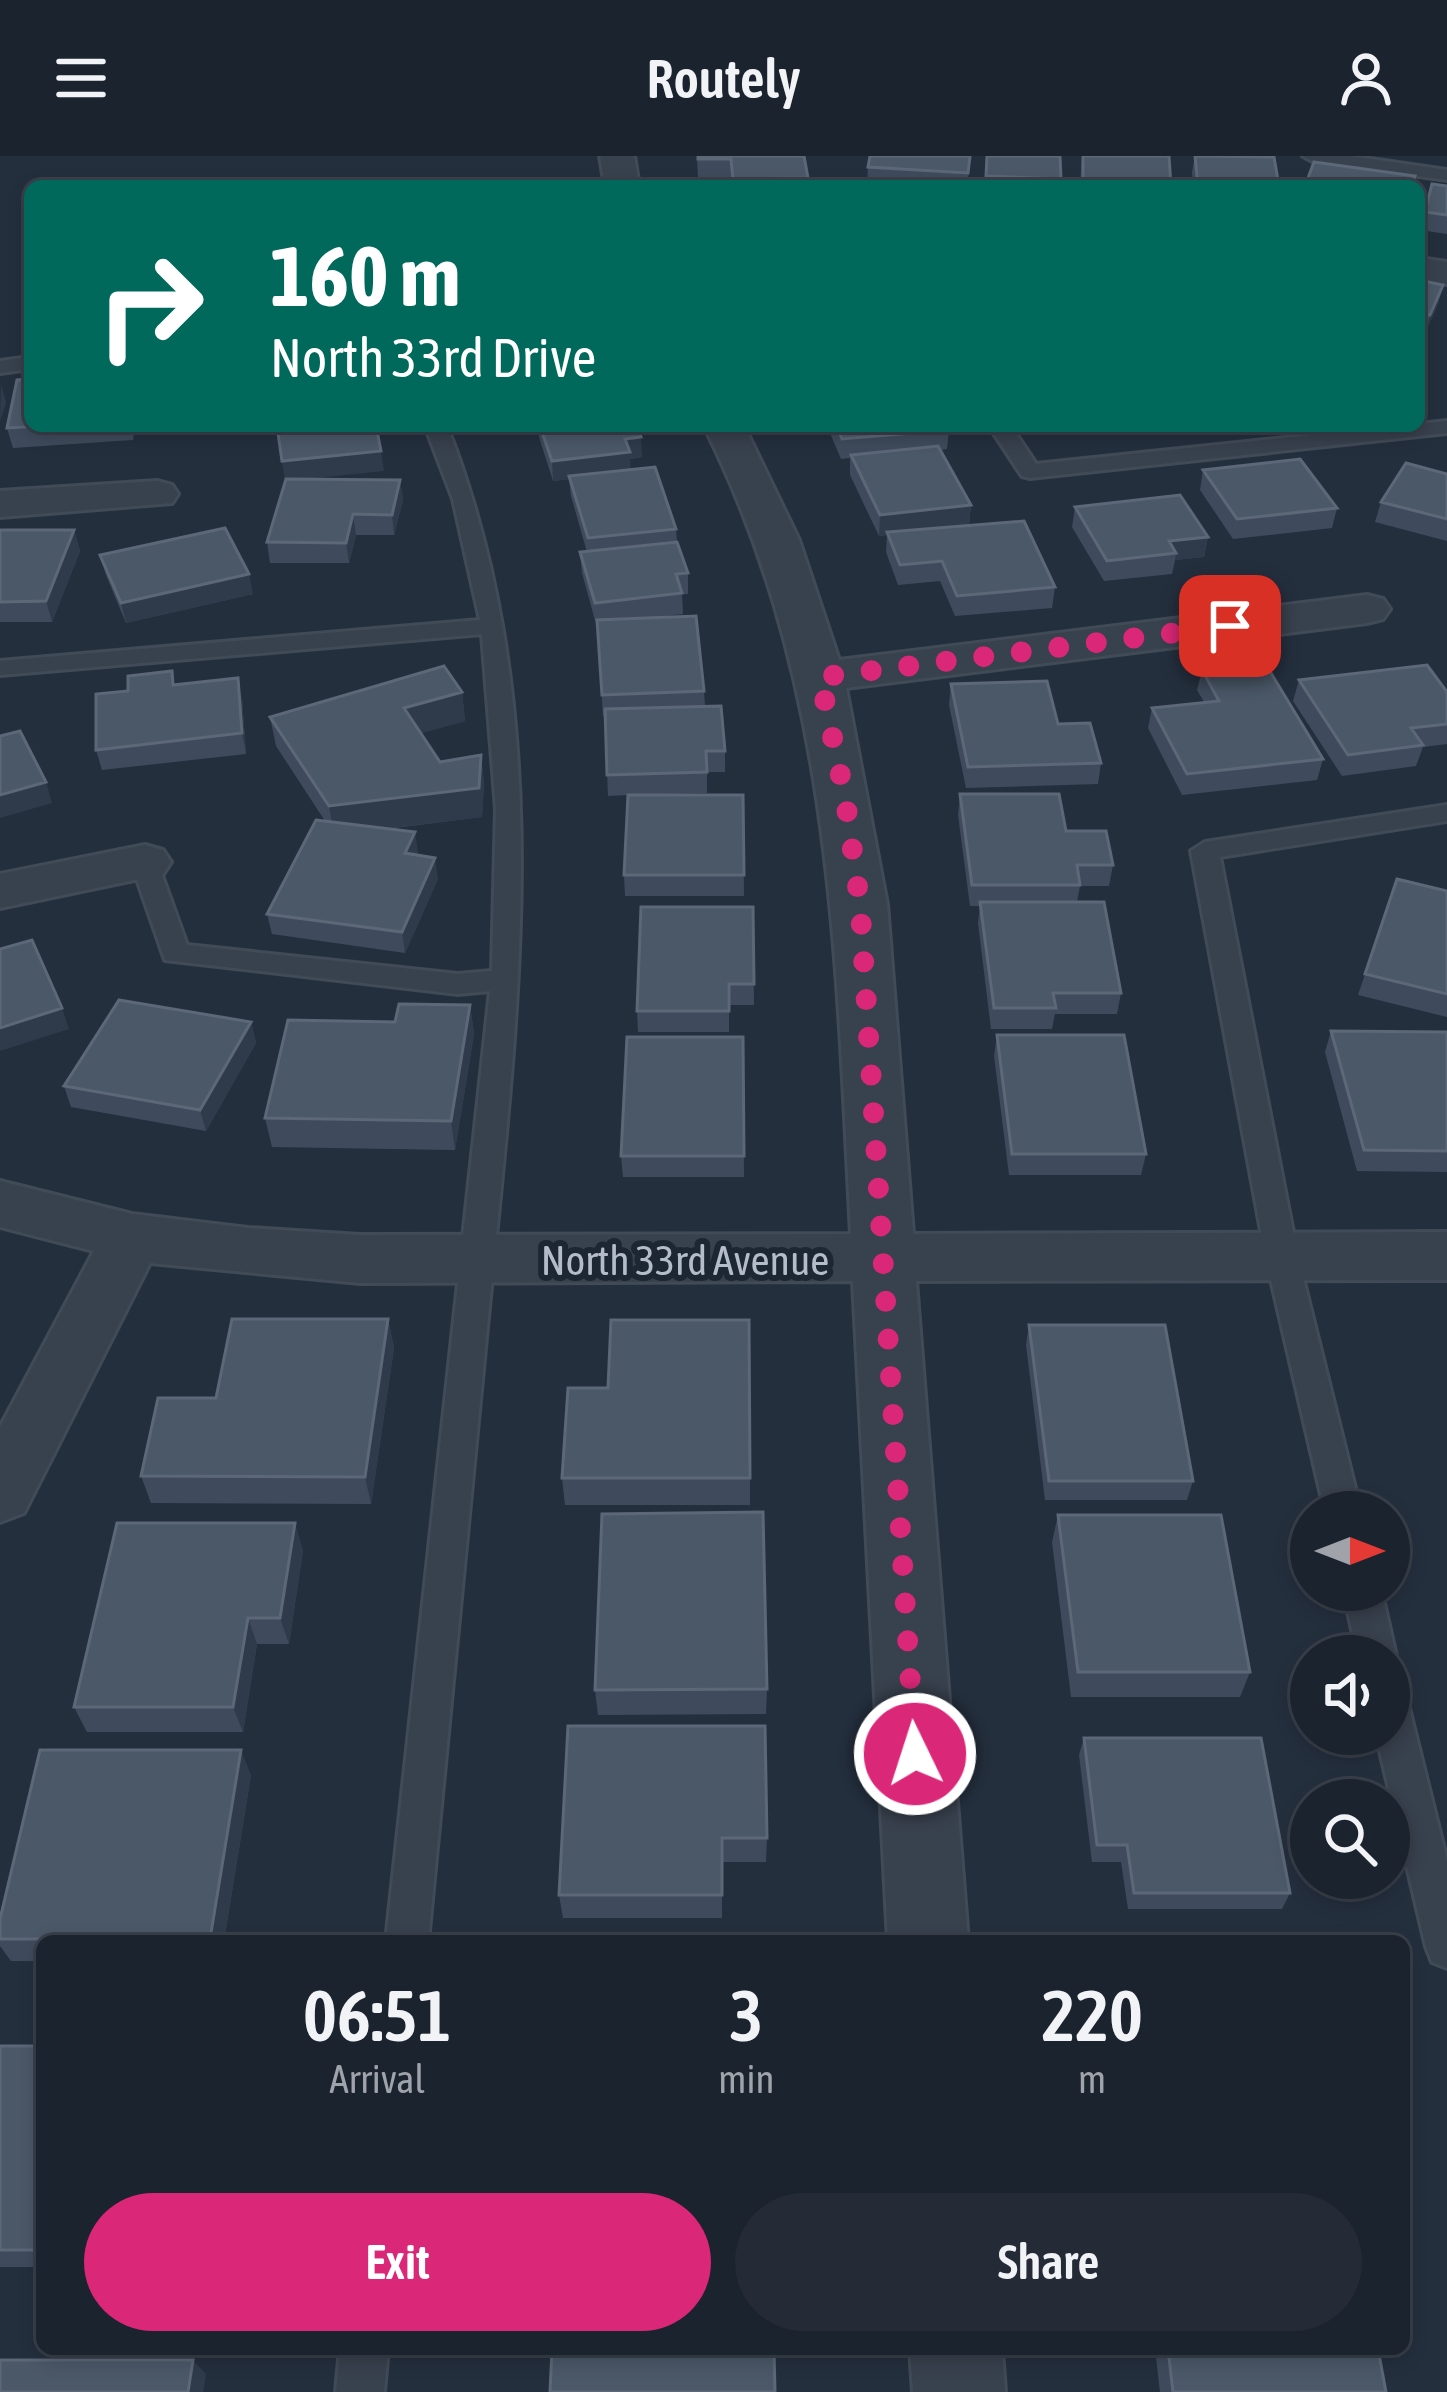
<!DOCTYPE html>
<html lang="en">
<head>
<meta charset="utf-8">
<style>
  :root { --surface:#1b232e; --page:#242b36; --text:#f1f3f6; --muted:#a0a4aa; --line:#39404a; --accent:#db2777 }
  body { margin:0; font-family:"Asap Condensed",sans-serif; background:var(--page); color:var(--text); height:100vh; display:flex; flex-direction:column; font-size:45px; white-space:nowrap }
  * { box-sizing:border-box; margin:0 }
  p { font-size:39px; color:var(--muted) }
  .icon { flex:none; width:66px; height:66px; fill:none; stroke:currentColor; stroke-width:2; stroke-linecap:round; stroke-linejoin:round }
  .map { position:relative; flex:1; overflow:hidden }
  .details { position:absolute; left:36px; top:1779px; width:1374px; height:420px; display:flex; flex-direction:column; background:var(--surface); border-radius:18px; box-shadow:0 6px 18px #0003,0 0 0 3px var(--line) }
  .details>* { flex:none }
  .hud { position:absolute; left:24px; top:24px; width:1401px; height:252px; border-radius:18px; box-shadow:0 6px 18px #0003,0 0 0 3px var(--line); background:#00695c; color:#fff; overflow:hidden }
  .needle { width:78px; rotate:90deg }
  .buttons { position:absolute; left:1290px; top:1335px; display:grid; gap:24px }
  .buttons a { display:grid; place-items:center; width:120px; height:120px; border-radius:50%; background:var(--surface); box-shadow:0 6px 18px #0003,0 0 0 3px var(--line); font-size:60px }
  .pin { position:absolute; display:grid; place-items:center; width:102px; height:102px; color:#fff; margin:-51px; border-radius:24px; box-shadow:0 6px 18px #0006 }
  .me { position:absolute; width:132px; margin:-66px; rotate:356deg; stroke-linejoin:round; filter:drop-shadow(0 0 9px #0008) }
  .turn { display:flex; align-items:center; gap:42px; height:252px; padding:0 48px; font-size:54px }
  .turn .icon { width:156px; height:156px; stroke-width:2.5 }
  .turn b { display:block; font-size:84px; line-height:102px }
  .eta { display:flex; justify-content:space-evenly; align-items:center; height:204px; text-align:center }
  .eta b { font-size:72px; font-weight:600; line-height:84px }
  .button { display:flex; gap:24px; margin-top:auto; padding:24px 48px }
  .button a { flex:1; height:138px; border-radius:72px; background:var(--accent); color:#fff; font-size:48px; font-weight:600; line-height:138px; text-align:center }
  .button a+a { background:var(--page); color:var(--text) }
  header { display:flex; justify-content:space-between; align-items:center; height:156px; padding:0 48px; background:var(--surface); font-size:54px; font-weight:600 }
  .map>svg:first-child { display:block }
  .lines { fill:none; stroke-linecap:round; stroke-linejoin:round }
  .lane-casing { stroke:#414a57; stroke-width:6 }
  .street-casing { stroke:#414a57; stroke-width:6 }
  .lane { fill:#38414e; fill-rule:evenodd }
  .street { fill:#38414e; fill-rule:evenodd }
  .wall { fill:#3f4b5c }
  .shaded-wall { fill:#2f3b4b }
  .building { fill:#4b5868; stroke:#5c6777; stroke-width:3 }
  .route { stroke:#db2777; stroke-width:21; stroke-dasharray:0 37.8 }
  .labels { text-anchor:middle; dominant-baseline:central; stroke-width:12; stroke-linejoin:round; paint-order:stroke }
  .street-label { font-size:42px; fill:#b4bcc9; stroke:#1d2633 }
</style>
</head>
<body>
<header><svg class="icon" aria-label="menu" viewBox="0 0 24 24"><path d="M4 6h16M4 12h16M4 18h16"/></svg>Routely<svg class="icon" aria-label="person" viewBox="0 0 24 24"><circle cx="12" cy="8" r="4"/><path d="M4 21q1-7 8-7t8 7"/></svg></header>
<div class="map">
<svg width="1447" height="2236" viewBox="0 0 1447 2236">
  <rect width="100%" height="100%" fill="#242f3e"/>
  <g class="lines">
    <defs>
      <path id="lane" d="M 1303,0 L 1350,0 L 1447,14 L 1447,24 L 1312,5 Z
        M 30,201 L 30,213 L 0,217 L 0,205 Z
        M 1447,265 L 1447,277 L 1030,322 L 1022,320 L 989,270 L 1011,270 L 1036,308 Z
        M 425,270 L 447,270 C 559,557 518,853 489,1151 C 469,1362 448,1574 428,1785 L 386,1785 L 490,835 L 458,838 L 165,804 L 131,706 L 135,700 L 155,700 L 187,789 L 458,818 L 492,815 L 496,653 L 482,478 L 0,519 L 0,505 L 480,464 L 453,343 Z
        M 1447,649 L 1447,665 L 1220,701 L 1298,1102 L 1361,1356 L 1325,1356 L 1266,1102 L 1191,695 L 1205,686 Z
        M 1343,1434 L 1381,1434 L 1396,1500 L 1391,1512 L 1389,1500 L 1358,1500 Z
        M 1389,1530 L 1403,1536 L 1408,1548 L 1447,1705 L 1447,1812 L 1432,1806 L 1426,1791 L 1376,1578 L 1389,1578 Z
        M 340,2193 L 388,2193 L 384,2236 L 336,2236 Z"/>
      <path id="street" d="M 600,0 L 634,0 L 639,30 L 605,30 Z
        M 1419,102 L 1447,106 L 1447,128 L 1419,124 Z
        M 704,270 L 744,270 L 799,384 L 839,504 L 1367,439 L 1383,443 L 1390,453 L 1383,463 L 1367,467 L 846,532 L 887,748 L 913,1078 L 1447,1076 L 1447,1124 L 916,1125 L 968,1785 L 888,1785 L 853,1125 L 360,1127 L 150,1107 L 24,1357 L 0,1366 L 0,1271 L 94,1095 L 0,1071 L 0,1025 L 132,1058 L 248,1072 L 360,1079 L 851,1078 C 836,797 833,528 704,270 Z
        M 157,325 L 172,329 L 178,338 L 172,347 L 0,361 L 0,335 Z
        M 145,689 L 163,694 L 171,706 L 163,718 L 0,752 L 0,718 Z
        M 910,2193 L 1002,2193 L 1005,2236 L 913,2236 Z"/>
    </defs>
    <use href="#lane" class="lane-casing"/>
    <use href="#street" class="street-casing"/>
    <use href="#lane" class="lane"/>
    <use href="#street" class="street"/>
  </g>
  <path class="wall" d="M 697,0 L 804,0 L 807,30 L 732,30 L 731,21 L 698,22 Z
    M 971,0 L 967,30 L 867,30 L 868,11 Z
    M 986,0 L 1061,23 L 1060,30 L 985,30 Z
    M 1082,0 L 1171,30 L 1080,30 Z
    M 1195,0 L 1279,30 L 1193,30 L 1192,16 Z
    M 1432,28 L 1447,30 L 1447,78 L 1420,74 Z
    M 1419,124 L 1443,129 L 1438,148 L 1425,178 L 1419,177 Z
    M 30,270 L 135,270 L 133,284 L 13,292 L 7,272 Z
    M 538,270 L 637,270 L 642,301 L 630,303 L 630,314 L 676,373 L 677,386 L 688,417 L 688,438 L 682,438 L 683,458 L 648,462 L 704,535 L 705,550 L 725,595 L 725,616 L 707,616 L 707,637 L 629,639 L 743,639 L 744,740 L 625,740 L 624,719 L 628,639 L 608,640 L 605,560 L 603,560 L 597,467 L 596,468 L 582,417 L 580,396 L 587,396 L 571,340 L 569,323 L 553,325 L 539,281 Z
    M 827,270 L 947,270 L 949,274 L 947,293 L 941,294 L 971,349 L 969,369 L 1055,431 L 1052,452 L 955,460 L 940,425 L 898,429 L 886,396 L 887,379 L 879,380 L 850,319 L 850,302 L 841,303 Z
    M 1203,314 L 1337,352 L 1332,372 L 1233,383 L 1200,334 Z
    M 384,315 L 304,323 L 400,324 L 403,344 L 394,379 L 356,379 L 349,407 L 270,407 L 267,386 L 286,325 Z
    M 1447,318 L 1447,385 L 1375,366 L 1381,346 Z
    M 1075,351 L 1208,381 L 1204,401 L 1175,404 L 1172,418 L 1104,425 L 1072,371 Z
    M 0,374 L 74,374 L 80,395 L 52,466 L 0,466 Z
    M 100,399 L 253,438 L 126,467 L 106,419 Z
    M 1202,514 L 1323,603 L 1317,624 L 1182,639 L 1148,572 L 1152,552 L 1204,546 L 1197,534 Z
    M 1299,524 L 1447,536 L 1447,588 L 1423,591 L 1416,610 L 1342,620 L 1293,545 Z
    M 951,528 L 1058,568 L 1101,607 L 1098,628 L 966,632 L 949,549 Z
    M 176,529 L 242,543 L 246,598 L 102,614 L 96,594 Z
    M 462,536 L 465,565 L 421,577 L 440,606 L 481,599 L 484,628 L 482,661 L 387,673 L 418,697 L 417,699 L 438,723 L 405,797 L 272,778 L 267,758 L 325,665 L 276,590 L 270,561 Z
    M 960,638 L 1066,675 L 1113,709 L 1109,730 L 1080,730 L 1077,746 L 1121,837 L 1117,858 L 1055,858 L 1052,873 L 991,873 L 978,767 L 980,750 L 970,750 L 958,659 Z
    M 1397,723 L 1447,735 L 1447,861 L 1358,839 Z
    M 753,751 L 754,849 L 729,849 L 729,876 L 638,876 L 637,855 Z
    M 470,849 L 474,878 L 455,994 L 272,991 L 265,962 L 395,866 Z
    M 251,866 L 256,887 L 206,975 L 71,951 L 64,930 Z
    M 1331,875 L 1447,876 L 1447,1016 L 1357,1015 L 1325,896 Z
    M 997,879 L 1146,998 L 1141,1019 L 1009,1019 L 994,900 Z
    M 743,881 L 744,1021 L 623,1021 L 621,1000 Z
    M 388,1163 L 394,1192 L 371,1348 L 151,1347 L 141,1320 L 216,1242 Z
    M 1029,1169 L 1193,1325 L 1187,1344 L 1045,1344 L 1026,1189 Z
    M 562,1322 L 750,1322 L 750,1349 L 565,1349 Z
    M 1058,1359 L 1250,1516 L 1240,1541 L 1071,1541 L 1052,1386 Z
    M 303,1394 L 289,1488 L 257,1488 L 243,1576 L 87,1576 L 74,1551 Z
    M 767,1533 L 766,1558 L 598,1559 L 595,1534 Z
    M 568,1570 L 767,1682 L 766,1706 L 722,1706 L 722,1762 L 563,1762 L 559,1739 Z
    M 1084,1582 L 1290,1737 L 1282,1753 L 1128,1753 L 1121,1706 L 1092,1706 L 1079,1599 Z
    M 251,1619 L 224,1785 L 42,1785 L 42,1805 L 11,1805 L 0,1790 L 0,1763 Z
    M 0,1890 L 42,1890 L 42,2111 L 0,2111 Z
    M 1155,2193 L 1378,2193 L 1386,2236 L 1160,2236 Z"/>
  <path class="shaded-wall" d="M 1443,129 L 1438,148 L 1425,178 L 1430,159 Z
    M 1,228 L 6,247 L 0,265 Z
    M 641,281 L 642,301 L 630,303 L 631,316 L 553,325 L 552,305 L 625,283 Z
    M 381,295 L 384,315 L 285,325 L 282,305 Z
    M 400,324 L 403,344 L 394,379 L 392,359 Z
    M 971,349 L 969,369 L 879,380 L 880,359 Z
    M 353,358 L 356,379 L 349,407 L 346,387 Z
    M 74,374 L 80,395 L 52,466 L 46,445 Z
    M 1208,381 L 1204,401 L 1175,404 L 1176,397 L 1169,385 Z
    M 249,418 L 253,438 L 126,467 L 121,447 Z
    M 238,522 L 242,543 L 246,598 L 242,577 Z
    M 462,536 L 465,565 L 408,581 L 404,552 Z
    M 481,599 L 484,628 L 482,661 L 334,679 L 329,650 Z
    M 46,626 L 52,647 L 0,662 L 0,639 Z
    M 415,676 L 418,697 L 408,718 L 405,697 Z
    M 435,702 L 438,723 L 405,797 L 402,776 Z
    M 470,849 L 474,878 L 455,994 L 451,965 Z
    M 62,852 L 69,873 L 0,895 L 0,872 Z
    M 251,866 L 256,887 L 206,975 L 200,954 Z
    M 388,1163 L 394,1192 L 371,1348 L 365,1321 Z
    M 295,1367 L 303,1394 L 289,1488 L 280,1462 Z
    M 248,1462 L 257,1488 L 243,1576 L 233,1551 Z
    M 241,1594 L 251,1619 L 224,1785 L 211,1785 Z
    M 193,2204 L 206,2218 L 203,2236 L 188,2236 Z"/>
  <path class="building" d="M 698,0 L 804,0 L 808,22 L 733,23 L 731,3 L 698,3 Z
    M 870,0 L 970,0 L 968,17 L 868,11 Z
    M 987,0 L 1060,0 L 1061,23 L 986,20 Z
    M 1083,0 L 1169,0 L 1171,30 L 1083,26 Z
    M 1195,0 L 1274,1 L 1279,30 L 1198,30 Z
    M 1314,6 L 1415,20 L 1412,30 L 1305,30 Z
    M 1432,28 L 1447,30 L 1447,59 L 1425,56 Z
    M 1419,124 L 1443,129 L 1430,159 L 1419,157 Z
    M 30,223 L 30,270 L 41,270 L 7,272 L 17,224 Z
    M 277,270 L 376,270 L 381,295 L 282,305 Z
    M 540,270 L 637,270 L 641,281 L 625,283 L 630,296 L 552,305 Z
    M 837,270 L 947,270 L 949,274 L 842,283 Z
    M 938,290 L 971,349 L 880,359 L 851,299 Z
    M 1300,303 L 1337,352 L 1237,363 L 1203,314 Z
    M 1406,307 L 1447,318 L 1447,363 L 1381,346 Z
    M 655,311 L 676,373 L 588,382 L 569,320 Z
    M 286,323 L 400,324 L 392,359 L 353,358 L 346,387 L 267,386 Z
    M 1180,339 L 1208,381 L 1169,385 L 1176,397 L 1107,405 L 1075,351 Z
    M 1024,365 L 1055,431 L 957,440 L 942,405 L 900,409 L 887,376 Z
    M 225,372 L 249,418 L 121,447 L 100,399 Z
    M 0,374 L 74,374 L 46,445 L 0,446 Z
    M 677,386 L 688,417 L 676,418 L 682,437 L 595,447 L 580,396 Z
    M 696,460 L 704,535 L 602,539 L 597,464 Z
    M 1265,507 L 1323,603 L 1187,618 L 1152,552 L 1219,545 L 1202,514 Z
    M 1427,509 L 1447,536 L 1447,568 L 1411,572 L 1423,589 L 1348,599 L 1299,524 Z
    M 444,510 L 462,536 L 404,552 L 440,606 L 481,599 L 479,632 L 329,650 L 270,561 Z
    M 172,515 L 173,529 L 238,522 L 242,577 L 96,594 L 96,538 L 128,535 L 128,520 Z
    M 1047,525 L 1058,568 L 1090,567 L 1101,607 L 968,611 L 951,528 Z
    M 721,550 L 725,595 L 706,595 L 707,616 L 607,619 L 605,553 Z
    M 20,575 L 46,626 L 0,639 L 0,580 Z
    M 960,638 L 1059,638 L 1066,675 L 1106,675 L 1113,709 L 1077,709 L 1080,729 L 972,729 Z
    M 628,639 L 743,639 L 744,719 L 624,719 Z
    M 316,664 L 415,676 L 405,697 L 435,702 L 402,776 L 267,758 Z
    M 1397,723 L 1447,735 L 1447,838 L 1365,818 Z
    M 980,746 L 1104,746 L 1121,837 L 1053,837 L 1056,852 L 994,852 Z
    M 641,751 L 753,751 L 754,828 L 729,828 L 729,855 L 637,855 Z
    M 32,784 L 62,852 L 0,872 L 0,793 Z
    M 119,844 L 251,866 L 200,954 L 64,930 Z
    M 399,848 L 470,849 L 451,965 L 265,962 L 288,864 L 395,866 Z
    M 1331,875 L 1447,876 L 1447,995 L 1364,994 Z
    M 997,879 L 1124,879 L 1146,998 L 1012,998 Z
    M 627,881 L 743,881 L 744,1000 L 621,1000 Z
    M 232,1163 L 388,1163 L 365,1321 L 141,1320 L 158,1242 L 216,1242 Z
    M 611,1164 L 749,1164 L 750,1322 L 562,1322 L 568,1232 L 608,1232 Z
    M 1029,1169 L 1165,1169 L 1193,1325 L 1049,1325 Z
    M 763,1356 L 767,1533 L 595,1534 L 602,1358 Z
    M 1058,1359 L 1221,1359 L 1250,1516 L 1078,1516 Z
    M 117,1367 L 295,1367 L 280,1462 L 248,1462 L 233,1551 L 74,1551 Z
    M 568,1570 L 765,1570 L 767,1682 L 722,1682 L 722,1739 L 559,1739 Z
    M 1084,1582 L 1261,1582 L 1290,1737 L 1134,1737 L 1127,1689 L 1097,1689 Z
    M 40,1594 L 241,1594 L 210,1783 L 0,1783 L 0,1763 Z
    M 0,1890 L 42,1890 L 42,2094 L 0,2094 Z
    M 552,2193 L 774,2193 L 775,2236 L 550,2236 Z
    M 1168,2193 L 1378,2193 L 1386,2236 L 1173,2236 Z
    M 0,2204 L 193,2204 L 188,2236 L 0,2236 Z"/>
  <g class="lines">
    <path class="route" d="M 915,1598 L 860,748 L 845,641 L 820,521 L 1230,470"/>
  </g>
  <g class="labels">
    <g class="street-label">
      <text x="685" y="1104">North 33rd Avenue</text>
    </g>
  </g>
</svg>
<div class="buttons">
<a><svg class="needle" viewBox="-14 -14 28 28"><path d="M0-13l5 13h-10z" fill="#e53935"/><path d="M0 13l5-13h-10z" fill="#a0a4aa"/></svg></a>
<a><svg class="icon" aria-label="sound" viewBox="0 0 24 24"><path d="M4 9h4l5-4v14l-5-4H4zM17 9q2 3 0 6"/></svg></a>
<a><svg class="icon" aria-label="search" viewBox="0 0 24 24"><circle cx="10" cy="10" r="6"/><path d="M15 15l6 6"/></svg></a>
</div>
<div class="pin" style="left:1230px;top:470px;background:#d93025"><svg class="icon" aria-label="arrive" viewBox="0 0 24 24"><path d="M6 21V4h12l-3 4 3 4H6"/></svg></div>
<svg class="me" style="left:915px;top:1598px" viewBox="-20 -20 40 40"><circle r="17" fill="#db2777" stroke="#fff" stroke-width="3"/><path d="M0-11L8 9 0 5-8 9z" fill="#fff"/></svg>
<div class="hud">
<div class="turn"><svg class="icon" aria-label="right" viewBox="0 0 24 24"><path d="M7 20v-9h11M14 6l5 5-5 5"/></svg><div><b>160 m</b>North 33rd Drive</div></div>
</div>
<section class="details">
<div class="eta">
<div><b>06:51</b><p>Arrival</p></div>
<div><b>3</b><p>min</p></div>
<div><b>220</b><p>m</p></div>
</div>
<div class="button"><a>Exit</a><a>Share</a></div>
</section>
</div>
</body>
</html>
